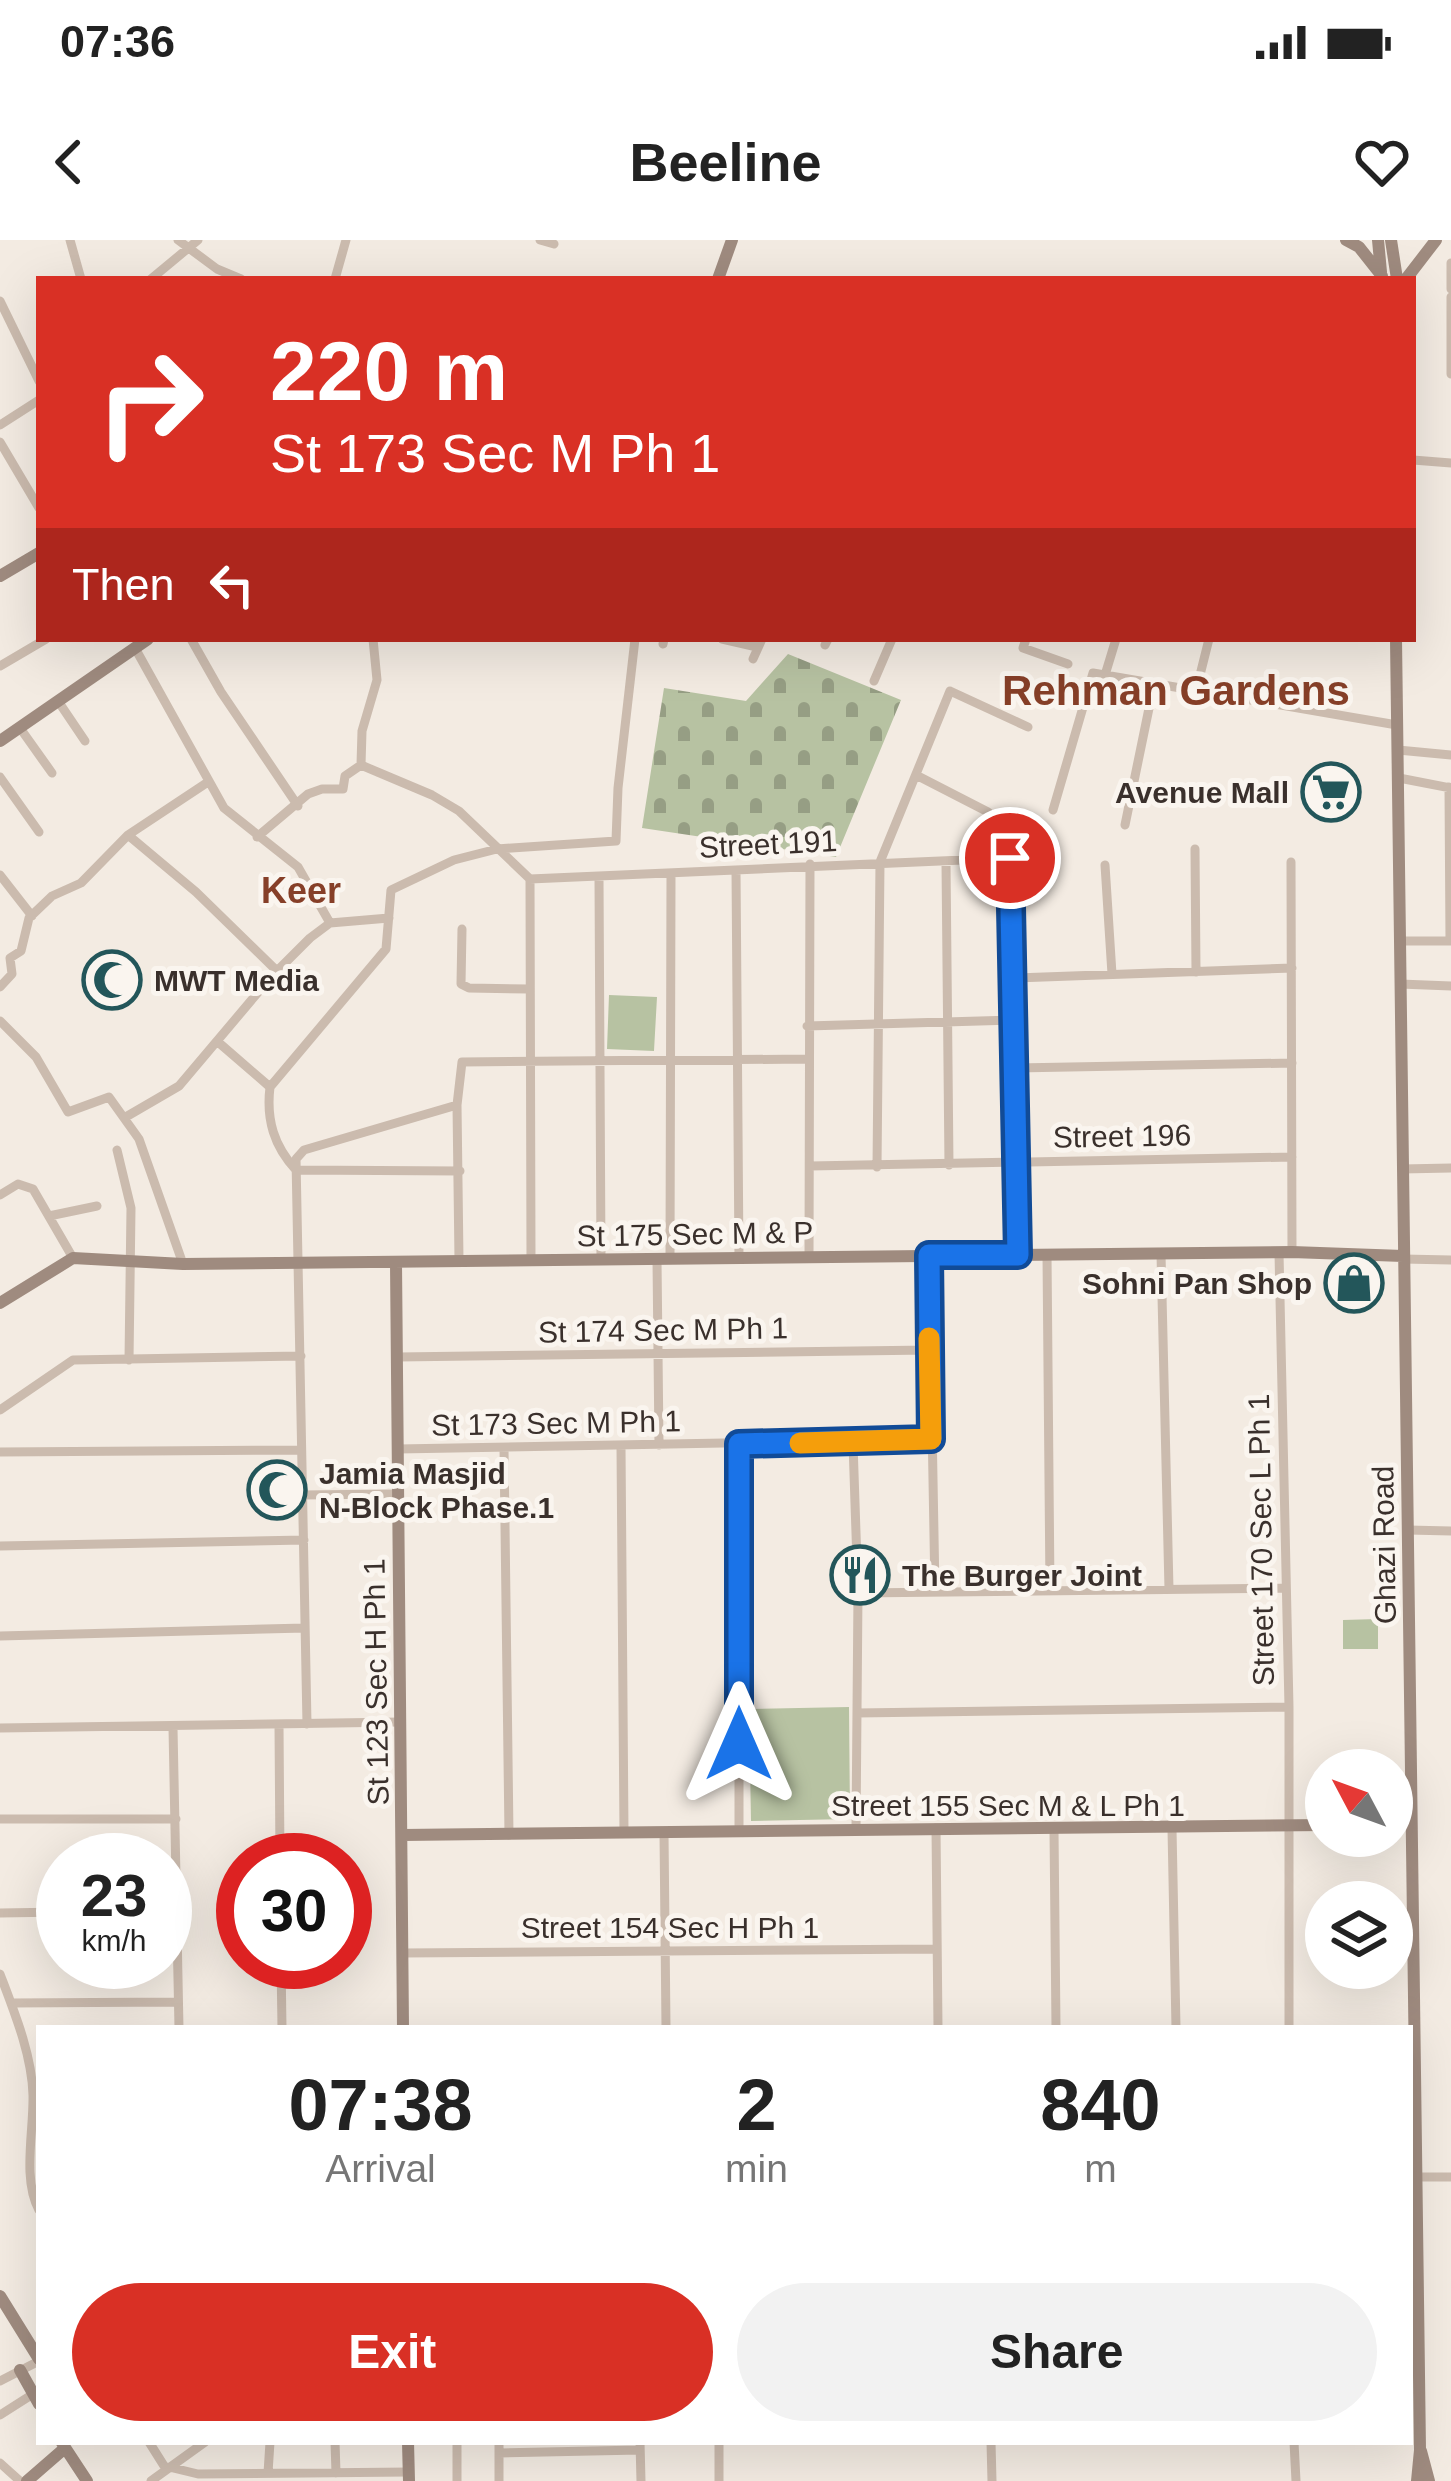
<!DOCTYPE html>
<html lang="en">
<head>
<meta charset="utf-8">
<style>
  :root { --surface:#fff; --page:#f2f2f2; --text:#222; --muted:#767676; --accent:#d93025 }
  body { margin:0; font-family:Helvetica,sans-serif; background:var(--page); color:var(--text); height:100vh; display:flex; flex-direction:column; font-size:45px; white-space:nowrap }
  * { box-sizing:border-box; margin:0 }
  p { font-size:39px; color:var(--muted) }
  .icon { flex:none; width:66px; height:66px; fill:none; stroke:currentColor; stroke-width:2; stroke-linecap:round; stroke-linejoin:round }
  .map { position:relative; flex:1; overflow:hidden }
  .side { position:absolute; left:36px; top:1785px; width:1377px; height:420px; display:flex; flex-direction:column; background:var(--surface); border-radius:0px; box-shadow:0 12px 48px #0002 }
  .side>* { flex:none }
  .hud { position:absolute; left:36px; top:36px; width:1380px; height:366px; border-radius:0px; box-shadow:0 12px 48px #0002; background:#d93025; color:#fff; overflow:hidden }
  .needle { width:78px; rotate:311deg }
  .tools { position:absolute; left:1305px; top:1509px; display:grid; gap:24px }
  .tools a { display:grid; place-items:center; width:108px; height:108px; border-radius:50%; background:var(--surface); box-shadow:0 12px 48px #0002; font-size:60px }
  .speed { position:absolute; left:36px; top:1593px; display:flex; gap:24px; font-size:60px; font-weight:700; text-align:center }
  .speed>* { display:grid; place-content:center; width:156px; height:156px; border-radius:50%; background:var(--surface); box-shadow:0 12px 48px #0002; line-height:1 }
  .speed small { font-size:30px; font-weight:400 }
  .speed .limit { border:18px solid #d22; background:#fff; color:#111 }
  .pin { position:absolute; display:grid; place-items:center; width:102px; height:102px; color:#fff; margin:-51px; border:6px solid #fff; border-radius:50%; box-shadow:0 3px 12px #0007 }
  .me { position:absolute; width:132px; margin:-66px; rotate:0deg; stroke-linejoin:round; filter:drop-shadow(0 0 9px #0008) }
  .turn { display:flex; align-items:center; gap:42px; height:252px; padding:0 36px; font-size:54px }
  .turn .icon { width:156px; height:156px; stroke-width:2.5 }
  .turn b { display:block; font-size:84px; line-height:102px }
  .then { display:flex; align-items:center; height:114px; padding:0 36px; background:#0003; gap:24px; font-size:45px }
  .eta { display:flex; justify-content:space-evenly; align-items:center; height:204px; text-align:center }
  .eta b { font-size:72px; font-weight:700; line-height:84px }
  .action { display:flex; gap:24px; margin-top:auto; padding:24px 36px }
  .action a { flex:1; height:138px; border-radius:72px; background:var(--accent); color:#fff; font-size:48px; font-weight:700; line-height:138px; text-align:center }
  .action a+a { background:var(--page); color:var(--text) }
  .status { display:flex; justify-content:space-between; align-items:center; height:84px; padding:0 60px; background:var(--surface); direction:ltr }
  .status svg { height:33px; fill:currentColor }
  header { display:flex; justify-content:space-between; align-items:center; height:156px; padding:0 36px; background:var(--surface); font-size:54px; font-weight:700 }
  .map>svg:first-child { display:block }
  .cemetery { fill:url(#cemetery-stones) }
  .green { fill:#b7c2a2 }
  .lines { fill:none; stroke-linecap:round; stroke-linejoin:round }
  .street { stroke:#cbbbae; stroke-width:9 }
  .secondary { stroke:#9f8b7f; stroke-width:12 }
  .route-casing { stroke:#114b97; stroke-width:30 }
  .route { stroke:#1a73e8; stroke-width:21 }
  .slow { stroke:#f59e0b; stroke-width:21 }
  .labels { text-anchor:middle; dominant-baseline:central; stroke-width:10; stroke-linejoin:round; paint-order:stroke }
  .poi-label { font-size:30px; font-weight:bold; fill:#3a302c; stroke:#faf5ef; text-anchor:start }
  .street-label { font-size:30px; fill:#3a302c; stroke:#faf5ef }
  .quarter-label { font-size:36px; font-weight:bold; fill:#863f28; stroke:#faf5ef }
  .district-label { font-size:42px; font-weight:bold; fill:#863f28; stroke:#faf5ef }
</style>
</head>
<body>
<div class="status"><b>07:36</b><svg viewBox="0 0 49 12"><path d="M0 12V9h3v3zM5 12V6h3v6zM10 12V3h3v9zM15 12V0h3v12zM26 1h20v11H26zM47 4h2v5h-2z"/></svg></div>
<header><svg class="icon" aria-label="back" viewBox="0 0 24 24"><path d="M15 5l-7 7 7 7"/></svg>Beeline<svg class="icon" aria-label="heart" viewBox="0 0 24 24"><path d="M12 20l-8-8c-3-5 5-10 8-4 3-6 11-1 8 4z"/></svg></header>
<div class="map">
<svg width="1451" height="2241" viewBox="0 0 1451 2241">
  <defs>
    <pattern id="cemetery-stones" width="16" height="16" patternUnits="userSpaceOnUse" patternTransform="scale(3)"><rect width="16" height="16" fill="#b7c2a2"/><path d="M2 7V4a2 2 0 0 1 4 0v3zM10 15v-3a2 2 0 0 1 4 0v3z" fill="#969e84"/></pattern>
  </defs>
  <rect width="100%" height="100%" fill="#f3ebe2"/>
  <path class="cemetery" d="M 788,414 L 901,460 L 836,617 L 642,588 L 664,448 L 746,461 Z"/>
  <path class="green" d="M 609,755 L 657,757 L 654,811 L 607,809 Z
    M 1378,1379 L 1378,1409 L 1343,1409 L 1343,1380 Z
    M 849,1467 L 850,1579 L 751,1581 L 749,1469 Z"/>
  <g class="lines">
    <path class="street" d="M 70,0 L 81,39
      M 178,0 L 217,29 L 241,39
      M 540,0 L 554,4
      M 1451,23 L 1451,49
      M 151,39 L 198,0
      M 335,39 L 346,0
      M 1451,57 L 1451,134
      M 0,61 L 39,141
      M 0,185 L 39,160
      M 0,202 L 39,268
      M 1413,220 L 1451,223
      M 191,399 L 221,452 L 298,566
      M 722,399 L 757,407
      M 1026,399 L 1023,408 L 1068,424
      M 663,404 L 664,399
      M 825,405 L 828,399
      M 135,408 L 224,568 L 298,627 L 330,683
      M 753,419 L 762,399
      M 0,426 L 46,399
      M 1105,435 L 1116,399
      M 874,441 L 892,399
      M 1196,451 L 1209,399
      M 58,461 L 85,501
      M 20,488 L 52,533
      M 1398,510 L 1451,515
      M 361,525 L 432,555 L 459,571 L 530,639
      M 361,525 L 362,491 L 377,440 L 373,399
      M 916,535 L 988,572 L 971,620
      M 0,537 L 39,592
      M 1399,538 L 1451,548
      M 1449,547 L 1450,701
      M 1053,570 L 1093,433 L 1397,485
      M 1125,585 L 1154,444
      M 128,595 L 196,652 L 277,731
      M 257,597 L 308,554 L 322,549 L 343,549 L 345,536 L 361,525
      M 1195,609 L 1196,732
      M 1291,622 L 1292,1012
      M 946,623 L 949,925
      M 1105,625 L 1112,734
      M 736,630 L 739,1018
      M 0,635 L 32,676
      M 599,638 L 601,1018
      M 530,639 L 1009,618 L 1018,1015
      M 530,639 L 531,1021
      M 462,689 L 461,744 L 469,748 L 529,749
      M 1401,701 L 1451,701
      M 1014,738 L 1292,728
      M 1400,744 L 1451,746
      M 0,747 L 12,734 L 10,718 L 21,711 L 29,678 L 52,656 L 81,643 L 128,595 L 208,542
      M 0,781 L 36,817 L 68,872 L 109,857 L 139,899 L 183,1024
      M 807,786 L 1014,780
      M 218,802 L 270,847
      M 1014,828 L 1292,823
      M 124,878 L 179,846 L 271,737 L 310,698 L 330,683 L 389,678
      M 117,910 L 131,968 L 129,1120
      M 810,926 L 1292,917
      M 877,927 L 880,622 L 950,451 L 1028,487
      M 1402,929 L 1451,928
      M 460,931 L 296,930 C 274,906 266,880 270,847 L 386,709 L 391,650 L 454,620 L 497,609 L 616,601 L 618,548 L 635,399
      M 0,955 L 18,944 L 33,949 L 73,1018
      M 49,976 L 97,966
      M 1279,1013 L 1289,1467 L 1289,1788
      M 1161,1014 L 1169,1349
      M 929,1015 L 935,1351
      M 1047,1015 L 1050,1350
      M 809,1016 L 810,624
      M 670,1019 L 671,634
      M 1403,1019 L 1451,1020
      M 459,1020 L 457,865 L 462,822 L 807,819
      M 657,1020 L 659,1205
      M 398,1117 L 929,1110
      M 0,1170 L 73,1120 L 301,1116
      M 853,1203 L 858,1353 L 856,1589
      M 621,1206 L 624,1593
      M 504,1208 L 509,1595
      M 398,1209 L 931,1199
      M 0,1212 L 300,1210
      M 302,1255 L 396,1254
      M 1408,1290 L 1451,1291
      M 0,1306 L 304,1300
      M 858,1353 L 1286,1348
      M 0,1396 L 305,1388
      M 857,1473 L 1289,1467
      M 307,1484 L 296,919 L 304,910 L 457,865
      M 279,1485 L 280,1620
      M 0,1488 L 400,1482
      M 173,1488 L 179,1788
      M 0,1579 L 176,1579
      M 936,1588 L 938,1788
      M 1172,1589 L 1176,1788
      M 739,1590 L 739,1204
      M 1054,1590 L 1056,1788
      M 664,1593 L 666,1788
      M 0,1673 L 63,1672
      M 403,1713 L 937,1709
      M 281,1722 L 282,1788
      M 0,1734 C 14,1771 32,1815 33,1855 C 34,1890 22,1939 39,1970
      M 11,1763 L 177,1762
      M 1415,1937 L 1451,1937
      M 0,2141 L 39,2121
      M 0,2175 L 33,2154
      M 149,2202 L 166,2229
      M 335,2202 L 336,2233
      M 640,2202 L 641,2241
      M 991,2202 L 992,2241
      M 1294,2202 L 1296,2241
      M 499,2213 L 640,2210
      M 0,2223 L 20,2241
      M 169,2227 L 198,2234 L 409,2232
      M 268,2233 L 270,2202
      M 151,2241 L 205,2202
      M 457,2241 L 457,2202
      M 499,2241 L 499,2202
      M 719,2241 L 719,2202"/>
    <path class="secondary" d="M 1346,0 L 1359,7 L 1382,36
      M 1378,0 L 1381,32
      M 1391,0 L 1397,39
      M 718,39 L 732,0
      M 1406,39 L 1436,0
      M 0,336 L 39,313
      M 1396,399 L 1420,2210 L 1417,2241
      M 0,501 L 148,399
      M 396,1023 L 403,1788
      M 0,1063 L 73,1018 L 183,1024 L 1292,1012 L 1403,1016
      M 403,1595 L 1326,1585
      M 0,2056 L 39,2119
      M 20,2130 L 39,2164
      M 408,2202 L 409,2241
      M 62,2203 L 87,2241
      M 1421,2211 L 1429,2241
      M 27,2241 L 65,2208"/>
  </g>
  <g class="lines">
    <defs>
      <path id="route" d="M 739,1504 L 739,1204 L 931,1199 L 929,1015 L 1018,1015 L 1010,618"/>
    </defs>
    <use href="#route" class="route-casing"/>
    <use href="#route" class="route"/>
    <path class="slow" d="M 800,1203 L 931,1199 L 929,1098"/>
  </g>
  <defs>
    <symbol id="supermarket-ring" viewBox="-11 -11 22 22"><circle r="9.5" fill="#faf5ef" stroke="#23565a" stroke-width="1.5"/><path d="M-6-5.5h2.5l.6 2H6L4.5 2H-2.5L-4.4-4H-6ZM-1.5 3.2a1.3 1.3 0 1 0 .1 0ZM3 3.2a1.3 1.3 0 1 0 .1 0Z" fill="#23565a"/></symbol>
    <symbol id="mosque-ring" viewBox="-11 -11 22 22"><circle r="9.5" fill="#faf5ef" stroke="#23565a" stroke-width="1.5"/><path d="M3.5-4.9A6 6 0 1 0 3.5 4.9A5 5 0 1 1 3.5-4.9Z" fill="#23565a"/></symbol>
    <symbol id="shop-ring" viewBox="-11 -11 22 22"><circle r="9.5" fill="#faf5ef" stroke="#23565a" stroke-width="1.5"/><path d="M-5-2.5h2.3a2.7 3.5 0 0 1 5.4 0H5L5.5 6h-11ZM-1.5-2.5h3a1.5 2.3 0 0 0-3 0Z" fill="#23565a"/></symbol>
    <symbol id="restaurant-ring" viewBox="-11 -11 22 22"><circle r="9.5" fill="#faf5ef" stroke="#23565a" stroke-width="1.5"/><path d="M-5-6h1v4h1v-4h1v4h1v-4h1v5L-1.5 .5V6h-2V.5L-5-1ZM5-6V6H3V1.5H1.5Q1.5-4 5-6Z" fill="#23565a"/></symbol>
  </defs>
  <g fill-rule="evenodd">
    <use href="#supermarket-ring" x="1298" y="519" width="66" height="66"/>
    <use href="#mosque-ring" x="79" y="707" width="66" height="66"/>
    <use href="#shop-ring" x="1321" y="1010" width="66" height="66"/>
    <use href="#mosque-ring" x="244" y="1217" width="66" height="66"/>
    <use href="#restaurant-ring" x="827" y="1302" width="66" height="66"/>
  </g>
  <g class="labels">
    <g class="poi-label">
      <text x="1289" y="552" text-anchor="end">Avenue Mall</text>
      <text x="154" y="740">MWT Media</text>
      <text x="1312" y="1043" text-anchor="end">Sohni Pan Shop</text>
      <text x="319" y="1233">Jamia Masjid<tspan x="319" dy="34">N-Block Phase.1</tspan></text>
      <text x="902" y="1335">The Burger Joint</text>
    </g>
    <g class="street-label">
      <text transform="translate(768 604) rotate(-3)">Street 191</text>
      <text transform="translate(1122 896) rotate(-1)">Street 196</text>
      <text transform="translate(695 994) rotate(-1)">St 175 Sec M &amp; P</text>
      <text transform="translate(663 1090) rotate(-1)">St 174 Sec M Ph 1</text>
      <text transform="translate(556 1183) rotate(-1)">St 173 Sec M Ph 1</text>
      <text transform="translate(1261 1300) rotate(-91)">Street 170 Sec L Ph 1</text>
      <text transform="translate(1384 1305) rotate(-91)">Ghazi Road</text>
      <text transform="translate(376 1442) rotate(-91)">St 123 Sec H Ph 1</text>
      <text x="1008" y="1565">Street 155 Sec M &amp; L Ph 1</text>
      <text x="670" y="1687">Street 154 Sec H Ph 1</text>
    </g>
    <g class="quarter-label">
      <text x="301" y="650">Keer</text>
    </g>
    <g class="district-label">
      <text x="1176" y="450">Rehman Gardens</text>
    </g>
  </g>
</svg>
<div class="tools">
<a><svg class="needle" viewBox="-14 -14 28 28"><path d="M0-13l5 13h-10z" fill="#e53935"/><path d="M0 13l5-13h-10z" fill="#767676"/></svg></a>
<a><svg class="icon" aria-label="layers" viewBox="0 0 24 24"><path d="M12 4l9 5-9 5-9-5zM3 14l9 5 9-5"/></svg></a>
</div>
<div class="speed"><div>23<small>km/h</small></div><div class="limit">30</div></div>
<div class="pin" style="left:1010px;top:618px;background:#d93025"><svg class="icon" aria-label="arrive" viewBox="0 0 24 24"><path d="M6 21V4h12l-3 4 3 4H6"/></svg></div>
<svg class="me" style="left:739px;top:1504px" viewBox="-20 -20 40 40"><path d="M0-17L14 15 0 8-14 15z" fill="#1a73e8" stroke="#fff" stroke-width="4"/></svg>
<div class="hud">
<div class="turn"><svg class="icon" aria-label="right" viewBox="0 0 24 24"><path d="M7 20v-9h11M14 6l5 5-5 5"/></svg><div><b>220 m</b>St 173 Sec M Ph 1</div></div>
<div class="then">Then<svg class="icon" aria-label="left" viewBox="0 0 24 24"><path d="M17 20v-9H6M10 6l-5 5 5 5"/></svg></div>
</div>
<section class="side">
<div class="eta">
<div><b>07:38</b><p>Arrival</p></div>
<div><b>2</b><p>min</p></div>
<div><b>840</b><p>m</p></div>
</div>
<div class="action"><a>Exit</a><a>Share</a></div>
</section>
</div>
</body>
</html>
